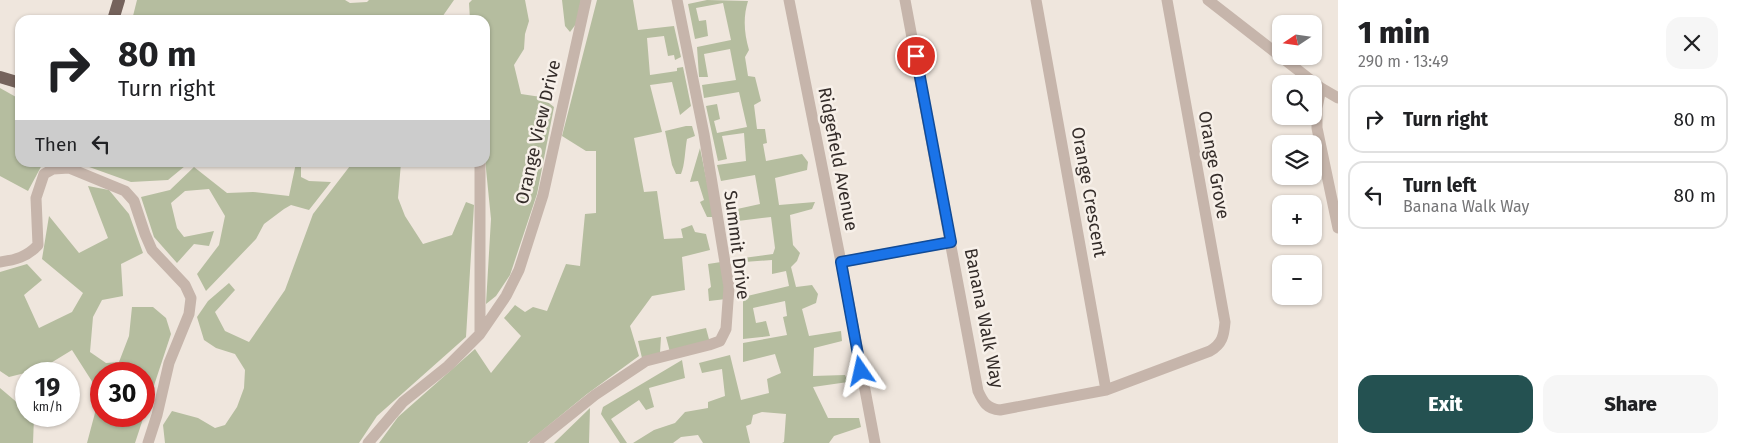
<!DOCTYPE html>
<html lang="en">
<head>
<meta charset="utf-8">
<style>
  :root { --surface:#fff; --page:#f6f6f6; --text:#202124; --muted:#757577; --line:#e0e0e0; --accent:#245151 }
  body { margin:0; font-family:"Fira Sans",sans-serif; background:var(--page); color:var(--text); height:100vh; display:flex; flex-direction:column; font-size:19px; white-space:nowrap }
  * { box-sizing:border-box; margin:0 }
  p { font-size:16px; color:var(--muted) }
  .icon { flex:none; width:28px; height:28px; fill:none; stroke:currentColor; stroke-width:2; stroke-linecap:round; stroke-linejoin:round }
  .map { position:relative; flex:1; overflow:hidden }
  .drawer { display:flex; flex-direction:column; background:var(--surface); width:400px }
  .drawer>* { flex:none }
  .guide { position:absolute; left:15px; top:15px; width:475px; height:152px; border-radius:15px; box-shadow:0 1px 4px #0004; background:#fff; color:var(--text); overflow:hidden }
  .needle { width:32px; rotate:257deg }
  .controls { position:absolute; left:1272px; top:15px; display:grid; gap:10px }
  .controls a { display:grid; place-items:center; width:50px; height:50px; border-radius:10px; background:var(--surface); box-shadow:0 1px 4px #0004; font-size:25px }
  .speed { position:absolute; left:15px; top:362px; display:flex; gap:10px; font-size:25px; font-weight:700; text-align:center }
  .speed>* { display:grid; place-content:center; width:65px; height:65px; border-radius:50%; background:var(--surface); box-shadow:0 1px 4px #0004; line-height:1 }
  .speed small { font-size:12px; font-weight:400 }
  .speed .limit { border:8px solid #d22; background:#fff; color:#111 }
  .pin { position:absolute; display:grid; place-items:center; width:42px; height:42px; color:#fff; margin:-21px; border:2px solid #fff; border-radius:50%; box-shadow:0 1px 5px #0007 }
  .me { position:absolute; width:55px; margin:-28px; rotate:349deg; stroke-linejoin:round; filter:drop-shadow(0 0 4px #0008) }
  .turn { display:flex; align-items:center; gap:18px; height:105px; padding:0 20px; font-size:22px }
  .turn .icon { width:65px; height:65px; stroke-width:2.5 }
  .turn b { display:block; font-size:35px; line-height:42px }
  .then { display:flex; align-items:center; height:48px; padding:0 20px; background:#0003; gap:10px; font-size:19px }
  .round { display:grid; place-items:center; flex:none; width:52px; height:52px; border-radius:15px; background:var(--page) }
  .head { display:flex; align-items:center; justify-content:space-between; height:85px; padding:0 20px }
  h1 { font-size:30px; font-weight:800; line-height:38px }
  .cta { display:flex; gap:10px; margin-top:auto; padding:10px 20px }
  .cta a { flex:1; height:58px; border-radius:15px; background:var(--accent); color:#fff; font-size:20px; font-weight:800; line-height:58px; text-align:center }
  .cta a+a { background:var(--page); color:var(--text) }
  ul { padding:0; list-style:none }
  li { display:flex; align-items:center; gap:15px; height:68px; margin:0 10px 8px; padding:0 10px; border:2px solid var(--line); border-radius:15px }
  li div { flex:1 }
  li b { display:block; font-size:19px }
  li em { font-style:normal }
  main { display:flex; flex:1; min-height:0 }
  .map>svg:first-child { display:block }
  .green { fill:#b5bd9f; fill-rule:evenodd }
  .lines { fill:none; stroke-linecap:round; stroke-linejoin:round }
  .street { stroke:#c6b5ab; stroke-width:11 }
  .primary { stroke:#75635c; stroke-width:12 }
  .route-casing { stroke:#114b97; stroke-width:12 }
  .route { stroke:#1a73e8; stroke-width:9 }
  .labels { text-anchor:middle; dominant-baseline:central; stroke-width:5; stroke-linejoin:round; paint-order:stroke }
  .street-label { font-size:18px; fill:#342c29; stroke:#f7f0e9 }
</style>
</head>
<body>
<main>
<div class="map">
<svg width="1338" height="443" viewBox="0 0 1338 443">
  <rect width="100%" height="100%" fill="#efe6dd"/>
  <path class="green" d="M 137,0 L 345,0 L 350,3 L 367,2 L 369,0 L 454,0 L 440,20 L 132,20 Z
    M 472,0 L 525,0 L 529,21 L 525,34 L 524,49 L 514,65 L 521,94 L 541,97 L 554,107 L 537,194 L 510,275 L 496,296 L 486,304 L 491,219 L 485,159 L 485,20 L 470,20 L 469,3 Z
    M 562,0 L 581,0 L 576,24 L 570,32 L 565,26 Z
    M 597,0 L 633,0 L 638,30 L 674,26 L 681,57 L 675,60 L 674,55 L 668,56 L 664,36 L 647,38 L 650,75 L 677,71 L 677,68 L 683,67 L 691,106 L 680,115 L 672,82 L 650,85 L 662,132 L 634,138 L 644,192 L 657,191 L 664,239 L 683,238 L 681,229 L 692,225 L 695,232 L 706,234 L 710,250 L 682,257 L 685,290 L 652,296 L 630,326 L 639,356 L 587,394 L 527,443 L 379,443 L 398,417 L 475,349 L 491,373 L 521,336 L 504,318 L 515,305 L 525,312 L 533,307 L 547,311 L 566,264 L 580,266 L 585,214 L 596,213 L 596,151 L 586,151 L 562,136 Z
    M 707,0 L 748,1 C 743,17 744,33 749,50 L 745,57 L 748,76 L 755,77 L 761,101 L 754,105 L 757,129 L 765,129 L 767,143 L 763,144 L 766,161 L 802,154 L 808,162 L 807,170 L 775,178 L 779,205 L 815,202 L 812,209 L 790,215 L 793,245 L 800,253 L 797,261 L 791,267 L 796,287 L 812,285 L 818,294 L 816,303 L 802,309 L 809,336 L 841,331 L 842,341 L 814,348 L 813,376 L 845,375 L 848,382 L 813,387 L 828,418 L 859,418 L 861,427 L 834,436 L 829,443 L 782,443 L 784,442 L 786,414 L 762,412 L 753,415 L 751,424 L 746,426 L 750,443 L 703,443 L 698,435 L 681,437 L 673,443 L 633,443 L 654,430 L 675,423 L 685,412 L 708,408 L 708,402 L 725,396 L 722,369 L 702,373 L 699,363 L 730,355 L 741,400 L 769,393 L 767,379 L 781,373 L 775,354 L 743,362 L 743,343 L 787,335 L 783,317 L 787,316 L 785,301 L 753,308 L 756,323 L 766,321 L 770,336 L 743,339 L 743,297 L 789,286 L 786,271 L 772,274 L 772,260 L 744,262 L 744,268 L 736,269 L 736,259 L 773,254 L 775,248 L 771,217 L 730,222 L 728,211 L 760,204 L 755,175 L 721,181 L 717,165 L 746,161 L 744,133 L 722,136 L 727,159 L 718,161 L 706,106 L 717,104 L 720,119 L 714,121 L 717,133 L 747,127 L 739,92 L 704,98 L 702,85 L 736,80 L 730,49 L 704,54 L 708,77 L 699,77 L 697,47 L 731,40 L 723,3 L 696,8 L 699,21 L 706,20 L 708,36 L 695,39 L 688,4 Z
    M 0,88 L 16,97 L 20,97 L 20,162 L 66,163 L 43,163 L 28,191 L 0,176 Z
    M 686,126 L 692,126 L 695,136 L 687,139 C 685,149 685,165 681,174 L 676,174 L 672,165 L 665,131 Z
    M 700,148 L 714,217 L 707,217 L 700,202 L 704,200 L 698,181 L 690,182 Z
    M 353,162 L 401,163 L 398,198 L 405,216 L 423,244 L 452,235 L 466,202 L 474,205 L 466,337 L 377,416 L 359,443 L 165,443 L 163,425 L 172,411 L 198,418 L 215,428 L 225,425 L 237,407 L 244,388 L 245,370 L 235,354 L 216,348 L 204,340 L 197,317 L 208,301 L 229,283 L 235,290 L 215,312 L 225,331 L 249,342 L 285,290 L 313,214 Z
    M 183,163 L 185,166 L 168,180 L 131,182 L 78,163 Z
    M 296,163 L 301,163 L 301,177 L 309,181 L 331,182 L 309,210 L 291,205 L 284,209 L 264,224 L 256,239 L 206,291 L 197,274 L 219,245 L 225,216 L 209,189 L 185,191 L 171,203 L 177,228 L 184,237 L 214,231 L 209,246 L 194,244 L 177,263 L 154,237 L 141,197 L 170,190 L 194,167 L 227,193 L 253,192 L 289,196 Z
    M 88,186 L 109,190 L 129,214 L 143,253 L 121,264 L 123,296 L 102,300 L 93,317 L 90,352 L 106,363 L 119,362 L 129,336 L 132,307 L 153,307 L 166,318 L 171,334 L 135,443 L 87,443 L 100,394 L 72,350 L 41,369 L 9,377 L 0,371 L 0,272 L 27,264 L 42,280 L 24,295 L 39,328 L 72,312 L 83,293 L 42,259 L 49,216 L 79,253 L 108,238 ZM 101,374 L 144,374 L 144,416 L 101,416 Z
    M 721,262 L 726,299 L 709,301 L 708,289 L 711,287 L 708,264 Z
    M 706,328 L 710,343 L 670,352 L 666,337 Z
    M 661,337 L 660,353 L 642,358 L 638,341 Z
    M 682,360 L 685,378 L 649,388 L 654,407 L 646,410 L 639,400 L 611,419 L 627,443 L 620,443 L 601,414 L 603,407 Z
    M 0,388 L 26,410 L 26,416 L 34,417 L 33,443 L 0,443 Z
    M 590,408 L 589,443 L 554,443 Z"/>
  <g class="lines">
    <path class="street" d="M 789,0 L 841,262 L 875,443
      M 905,0 L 978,391 C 983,402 987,409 1000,410 L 1106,390 L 1210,351 C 1222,344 1224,336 1225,322 L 1167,0
      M 1036,0 L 1106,390
      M 1208,0 L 1321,88 L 1338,98
      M 1321,88 L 1317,108 L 1317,128 L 1338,228
      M 480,162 L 480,333
      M 0,262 C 15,260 27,257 38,245 L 36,198 L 44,174 L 53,169 L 69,168 L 125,191 L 134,201 L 145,234 L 152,250 L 185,285 L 191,298 L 189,314 L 169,363 L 157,415 L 148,443
      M 841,262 L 951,242
      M 368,443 L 403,402 L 448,366 L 480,334 L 506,296 L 519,270 L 543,195 L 586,0
      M 535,443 L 595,395 L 646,361 L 709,345 L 720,341 L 726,329 L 729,287 L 704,134 L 677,0"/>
    <path class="primary" d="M 113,20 L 119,0
      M 0,77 L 20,83"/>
  </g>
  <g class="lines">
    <defs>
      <path id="route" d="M 861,371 L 841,262 L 951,242 L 916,56"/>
    </defs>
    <use href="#route" class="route-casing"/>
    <use href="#route" class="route"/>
  </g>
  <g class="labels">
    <g class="street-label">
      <text transform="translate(538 132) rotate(-77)">Orange View Drive</text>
      <text transform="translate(838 159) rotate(79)">Ridgefield Avenue</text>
      <text transform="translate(1214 165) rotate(80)">Orange Grove</text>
      <text transform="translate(1089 192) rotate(80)">Orange Crescent</text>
      <text transform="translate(737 245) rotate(83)">Summit Drive</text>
      <text transform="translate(984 318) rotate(79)">Banana Walk Way</text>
    </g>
  </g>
</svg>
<div class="controls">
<a><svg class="needle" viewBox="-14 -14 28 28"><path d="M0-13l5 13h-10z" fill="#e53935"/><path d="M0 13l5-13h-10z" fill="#757577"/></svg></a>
<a><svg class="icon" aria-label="search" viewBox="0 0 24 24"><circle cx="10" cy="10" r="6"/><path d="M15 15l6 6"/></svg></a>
<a><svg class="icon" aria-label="layers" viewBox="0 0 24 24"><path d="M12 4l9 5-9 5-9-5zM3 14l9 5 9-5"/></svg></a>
<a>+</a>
<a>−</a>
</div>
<div class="speed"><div>19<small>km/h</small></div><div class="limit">30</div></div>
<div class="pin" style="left:916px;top:56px;background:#d93025"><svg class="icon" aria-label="arrive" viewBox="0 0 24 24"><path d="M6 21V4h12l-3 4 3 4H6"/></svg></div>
<svg class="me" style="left:861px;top:371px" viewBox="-20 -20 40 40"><path d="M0-17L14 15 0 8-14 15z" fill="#1a73e8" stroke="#fff" stroke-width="4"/></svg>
<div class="guide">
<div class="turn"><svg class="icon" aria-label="right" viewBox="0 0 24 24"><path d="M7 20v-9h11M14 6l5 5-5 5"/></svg><div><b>80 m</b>Turn right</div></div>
<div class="then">Then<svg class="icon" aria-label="left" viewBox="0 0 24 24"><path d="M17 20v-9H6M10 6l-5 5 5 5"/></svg></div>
</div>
</div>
<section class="drawer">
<div class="head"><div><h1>1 min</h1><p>290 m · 13:49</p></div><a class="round"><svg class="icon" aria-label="close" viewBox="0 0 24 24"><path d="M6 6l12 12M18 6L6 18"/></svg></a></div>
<ul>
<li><svg class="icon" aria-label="right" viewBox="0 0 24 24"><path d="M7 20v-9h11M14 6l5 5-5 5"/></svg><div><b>Turn right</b></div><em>80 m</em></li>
<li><svg class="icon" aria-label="left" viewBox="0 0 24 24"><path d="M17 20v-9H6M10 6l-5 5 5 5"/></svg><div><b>Turn left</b><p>Banana Walk Way</p></div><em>80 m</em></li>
</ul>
<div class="cta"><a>Exit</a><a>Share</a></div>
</section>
</main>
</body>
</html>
